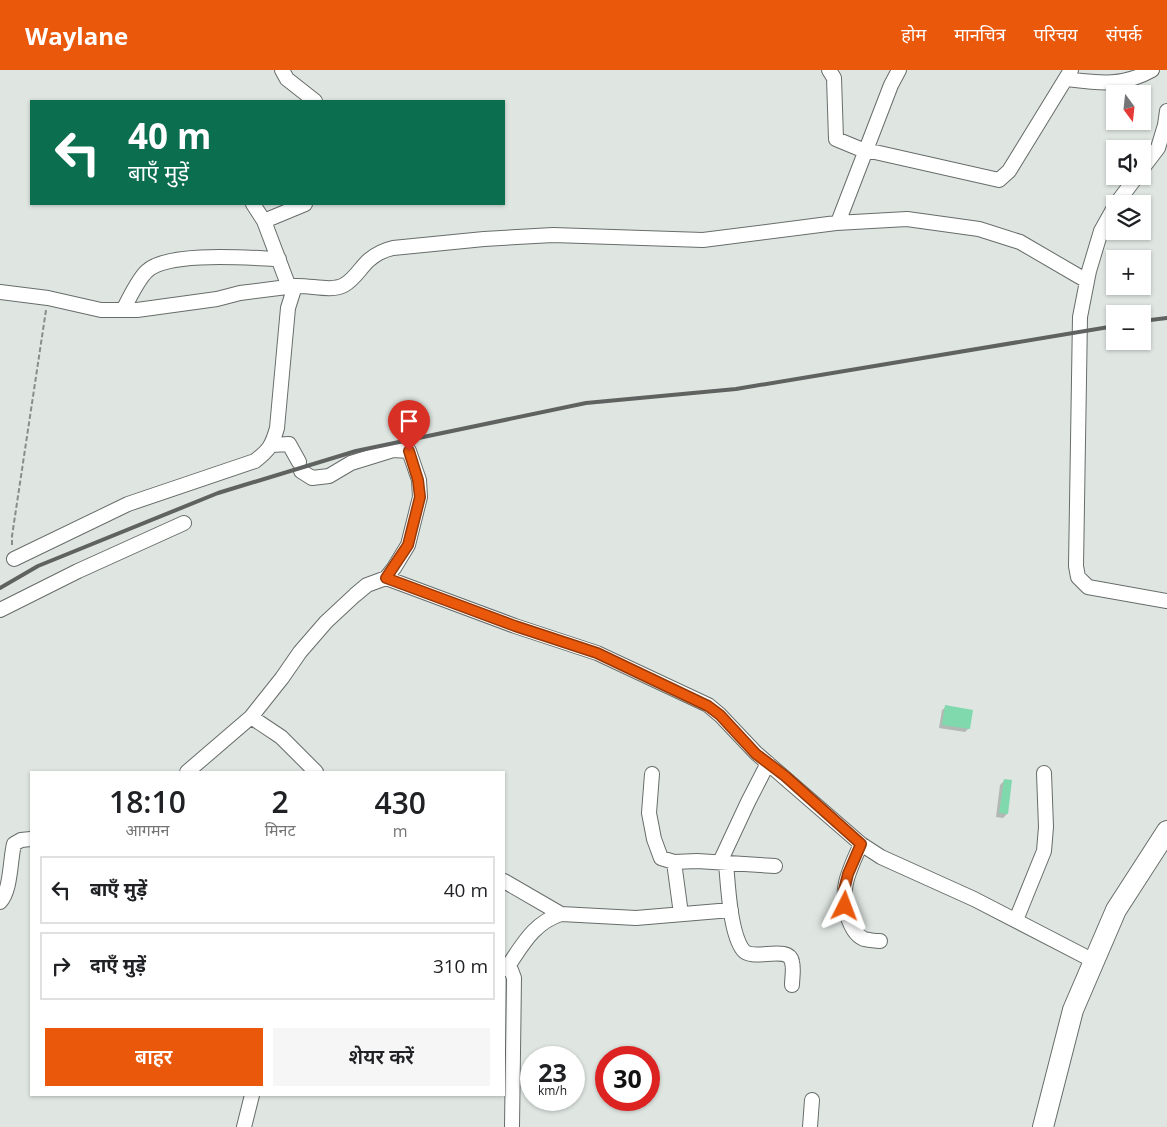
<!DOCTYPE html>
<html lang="hi">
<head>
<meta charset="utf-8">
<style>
  :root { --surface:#fff; --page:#f6f6f6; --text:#202124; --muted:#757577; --line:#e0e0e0; --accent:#ea580c }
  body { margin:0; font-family:"Open Sans","Noto Sans Devanagari",sans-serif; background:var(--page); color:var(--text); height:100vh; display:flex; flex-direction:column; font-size:19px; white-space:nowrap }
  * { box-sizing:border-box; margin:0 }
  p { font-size:16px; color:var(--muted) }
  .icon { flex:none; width:28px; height:28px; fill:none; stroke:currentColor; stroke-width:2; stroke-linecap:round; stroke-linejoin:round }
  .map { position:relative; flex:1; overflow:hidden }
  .details { position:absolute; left:30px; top:701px; width:475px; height:325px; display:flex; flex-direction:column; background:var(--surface); border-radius:0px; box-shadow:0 1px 4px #0004 }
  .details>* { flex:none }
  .hud { position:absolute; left:30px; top:30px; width:475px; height:105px; border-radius:0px; box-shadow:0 1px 4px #0004; background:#0b6e4f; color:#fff; overflow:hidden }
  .needle { width:32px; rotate:165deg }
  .controls { position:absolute; left:1106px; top:15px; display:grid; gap:10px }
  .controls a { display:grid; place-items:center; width:45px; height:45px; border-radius:0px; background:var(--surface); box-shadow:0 1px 4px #0004; font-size:25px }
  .speed { position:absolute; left:520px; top:976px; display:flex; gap:10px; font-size:25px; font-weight:700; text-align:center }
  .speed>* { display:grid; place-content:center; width:65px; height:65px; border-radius:50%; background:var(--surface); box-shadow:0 1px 4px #0004; line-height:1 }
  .speed small { font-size:12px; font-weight:400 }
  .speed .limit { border:8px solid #d22; background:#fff; color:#111 }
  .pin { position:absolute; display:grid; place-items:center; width:42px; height:42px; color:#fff; margin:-51px -21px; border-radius:50% 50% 50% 0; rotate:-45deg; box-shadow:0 0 5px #0007 }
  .pin .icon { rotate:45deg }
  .me { position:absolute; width:55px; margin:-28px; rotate:3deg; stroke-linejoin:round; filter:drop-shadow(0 0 4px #0008) }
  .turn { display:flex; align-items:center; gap:18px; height:105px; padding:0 15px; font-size:22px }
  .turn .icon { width:65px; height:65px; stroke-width:2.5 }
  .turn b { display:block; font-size:35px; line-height:42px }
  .eta { display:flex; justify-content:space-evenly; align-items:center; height:85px; text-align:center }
  .eta b { font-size:30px; font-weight:600; line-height:35px }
  .cta { display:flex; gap:10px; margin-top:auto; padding:10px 15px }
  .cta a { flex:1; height:58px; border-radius:0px; background:var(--accent); color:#fff; font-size:20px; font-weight:600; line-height:58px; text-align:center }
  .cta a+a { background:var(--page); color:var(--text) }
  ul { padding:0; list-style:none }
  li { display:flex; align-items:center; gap:15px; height:68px; margin:0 10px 8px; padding:0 5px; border:2px solid var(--line); border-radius:0px }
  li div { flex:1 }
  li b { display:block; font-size:19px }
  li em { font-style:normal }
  header { display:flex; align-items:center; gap:30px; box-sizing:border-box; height:70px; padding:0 25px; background:var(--accent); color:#fff }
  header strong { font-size:24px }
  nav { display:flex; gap:28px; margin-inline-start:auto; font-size:18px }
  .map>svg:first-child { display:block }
  .shadow { fill:#0003 }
  .building { fill:#80d8ad }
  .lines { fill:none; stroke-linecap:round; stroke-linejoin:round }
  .minor-casing { stroke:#676d6a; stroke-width:16 }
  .highway-casing { stroke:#676d6a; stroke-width:22 }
  .path { stroke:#888c8a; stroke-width:2; stroke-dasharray:5 2.5; stroke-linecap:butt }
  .minor { stroke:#fff; stroke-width:14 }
  .highway { stroke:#fff; stroke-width:20 }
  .rail { stroke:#5f6260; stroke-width:4 }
  .route-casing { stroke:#983908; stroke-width:12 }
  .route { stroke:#ea580c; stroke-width:9 }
</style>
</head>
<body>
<header>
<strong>Waylane</strong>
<nav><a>होम</a><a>मानचित्र</a><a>परिचय</a><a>संपर्क</a></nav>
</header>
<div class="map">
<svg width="1167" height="1057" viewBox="0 0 1167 1057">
  <rect width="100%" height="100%" fill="#dfe6e2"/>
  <path class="shadow" d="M 946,637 L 969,658 L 965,662 L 939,658 L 942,640 Z
    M 1004,711 L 1007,744 L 1003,748 L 996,747 L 1000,715 Z"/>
  <path class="building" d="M 945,635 L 973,640 L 970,659 L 942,655 Z
    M 1004,709 L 1012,710 L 1008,744 L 999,743 Z"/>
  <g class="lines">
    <defs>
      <path id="minor" d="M 282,0 L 287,9 L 315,31
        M 829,0 L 834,8 L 836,69 L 865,81
        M 1066,9 C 1099,13 1122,17 1152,0
        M 866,80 L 999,110 L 1009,101 L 1071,0
        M 1142,99 L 1158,78 L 1165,55 L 1167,41
        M 253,134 L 264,151 L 289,217
        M 1116,134 L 1137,106
        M 1115,136 L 1101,161 L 1089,201 L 1080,247 L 1076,496 L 1078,507 L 1088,517 L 1167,531
        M 264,151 L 305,134
        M 836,153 L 907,149 L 979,159 L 1020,172 L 1087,211
        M 0,222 L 48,228 L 101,240 L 137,240 L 217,229 L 240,223 L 295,216
        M 123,240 C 129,229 138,209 147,201 C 168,181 250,188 279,189
        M 272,375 L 289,374 L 299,392
        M 14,489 L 128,434 L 255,391 C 269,380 272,376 277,358 L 288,238 L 295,216 C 311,215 331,222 344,215 C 355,209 360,198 369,190 C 376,184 384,180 393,178 L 484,169 L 553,165 L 703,170 L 836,153 L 839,150 L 891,15 L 899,0
        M 386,508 L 515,556 L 597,583 L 708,635 L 720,645 L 756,683 L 861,774 L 881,787 L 974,829 L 1094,891
        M 0,540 L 78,501 L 184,453
        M 251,647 L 281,667 L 316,702
        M 187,702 L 251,647 L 282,608 L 300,582 L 326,552 L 355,525 L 367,515 L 386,508 L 394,498 L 408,475 L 420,427 L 419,410 L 409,381 L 393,380 L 351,393 L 329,406 L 312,408 L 301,401
        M 652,704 L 649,743 L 654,769 L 661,788 L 674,792
        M 861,774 C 849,801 839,818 848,848 C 851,856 855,865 864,869 C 869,870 875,871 880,871
        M 720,792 L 748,732 L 768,693
        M 726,793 C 728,815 730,863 743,880 C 752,892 789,874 792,892 C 794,899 792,908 792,915
        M 504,811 L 561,844
        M 0,832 C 11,821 10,790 14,774 L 21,770 L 31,769
        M 681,844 L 674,792 L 697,791 L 775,796
        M 1016,850 L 1044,781 L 1046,757 L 1044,703
        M 504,898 L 511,900 L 514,908 L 512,1057
        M 506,899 C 522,876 533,853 561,844 L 636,848 L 731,840
        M 244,1057 L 252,1025
        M 810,1057 L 812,1030"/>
      <path id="highway" d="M 1043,1057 L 1073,940 L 1116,840 L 1167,761"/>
    </defs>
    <use href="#minor" class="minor-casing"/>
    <use href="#highway" class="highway-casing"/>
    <path class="path" d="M 12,475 L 12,466 L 46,240"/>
    <use href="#minor" class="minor"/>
    <use href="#highway" class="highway"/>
    <path class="rail" d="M 1142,251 L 1167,248
      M 0,518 L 38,496 L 218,423 L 356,381 L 586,333 L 736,319 L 1115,256"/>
  </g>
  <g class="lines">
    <defs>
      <path id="route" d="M 409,381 L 418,410 L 420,427 L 408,475 L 386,508 L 515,556 L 597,583 L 708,636 L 720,645 L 756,684 L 785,706 L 861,774 L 848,804 L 844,820 L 845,836"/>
    </defs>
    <use href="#route" class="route-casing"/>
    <use href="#route" class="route"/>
  </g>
</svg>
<div class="controls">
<a><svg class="needle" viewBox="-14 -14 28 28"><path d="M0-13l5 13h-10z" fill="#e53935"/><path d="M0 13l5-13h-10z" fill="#757577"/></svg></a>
<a><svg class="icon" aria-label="sound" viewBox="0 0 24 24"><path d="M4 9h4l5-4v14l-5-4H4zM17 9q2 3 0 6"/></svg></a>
<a><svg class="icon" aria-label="layers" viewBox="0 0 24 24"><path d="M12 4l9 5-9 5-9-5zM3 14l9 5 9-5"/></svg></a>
<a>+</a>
<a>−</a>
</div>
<div class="speed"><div>23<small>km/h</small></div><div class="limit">30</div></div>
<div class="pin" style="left:409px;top:381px;background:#d93025"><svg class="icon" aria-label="arrive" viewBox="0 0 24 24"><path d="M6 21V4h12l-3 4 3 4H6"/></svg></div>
<svg class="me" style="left:845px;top:836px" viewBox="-20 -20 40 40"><path d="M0-17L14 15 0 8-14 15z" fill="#ea580c" stroke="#fff" stroke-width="4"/></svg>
<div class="hud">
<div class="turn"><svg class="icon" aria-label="left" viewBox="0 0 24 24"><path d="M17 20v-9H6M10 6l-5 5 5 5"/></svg><div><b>40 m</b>बाएँ मुड़ें</div></div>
</div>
<section class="details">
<div class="eta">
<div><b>18:10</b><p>आगमन</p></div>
<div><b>2</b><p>मिनट</p></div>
<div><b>430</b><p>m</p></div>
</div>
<ul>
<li><svg class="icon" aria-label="left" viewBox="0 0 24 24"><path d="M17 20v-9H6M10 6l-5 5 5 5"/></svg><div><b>बाएँ मुड़ें</b></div><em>40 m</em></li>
<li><svg class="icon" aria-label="right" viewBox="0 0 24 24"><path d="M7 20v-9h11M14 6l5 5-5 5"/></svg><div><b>दाएँ मुड़ें</b></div><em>310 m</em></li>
</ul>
<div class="cta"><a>बाहर</a><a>शेयर करें</a></div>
</section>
</div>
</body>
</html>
